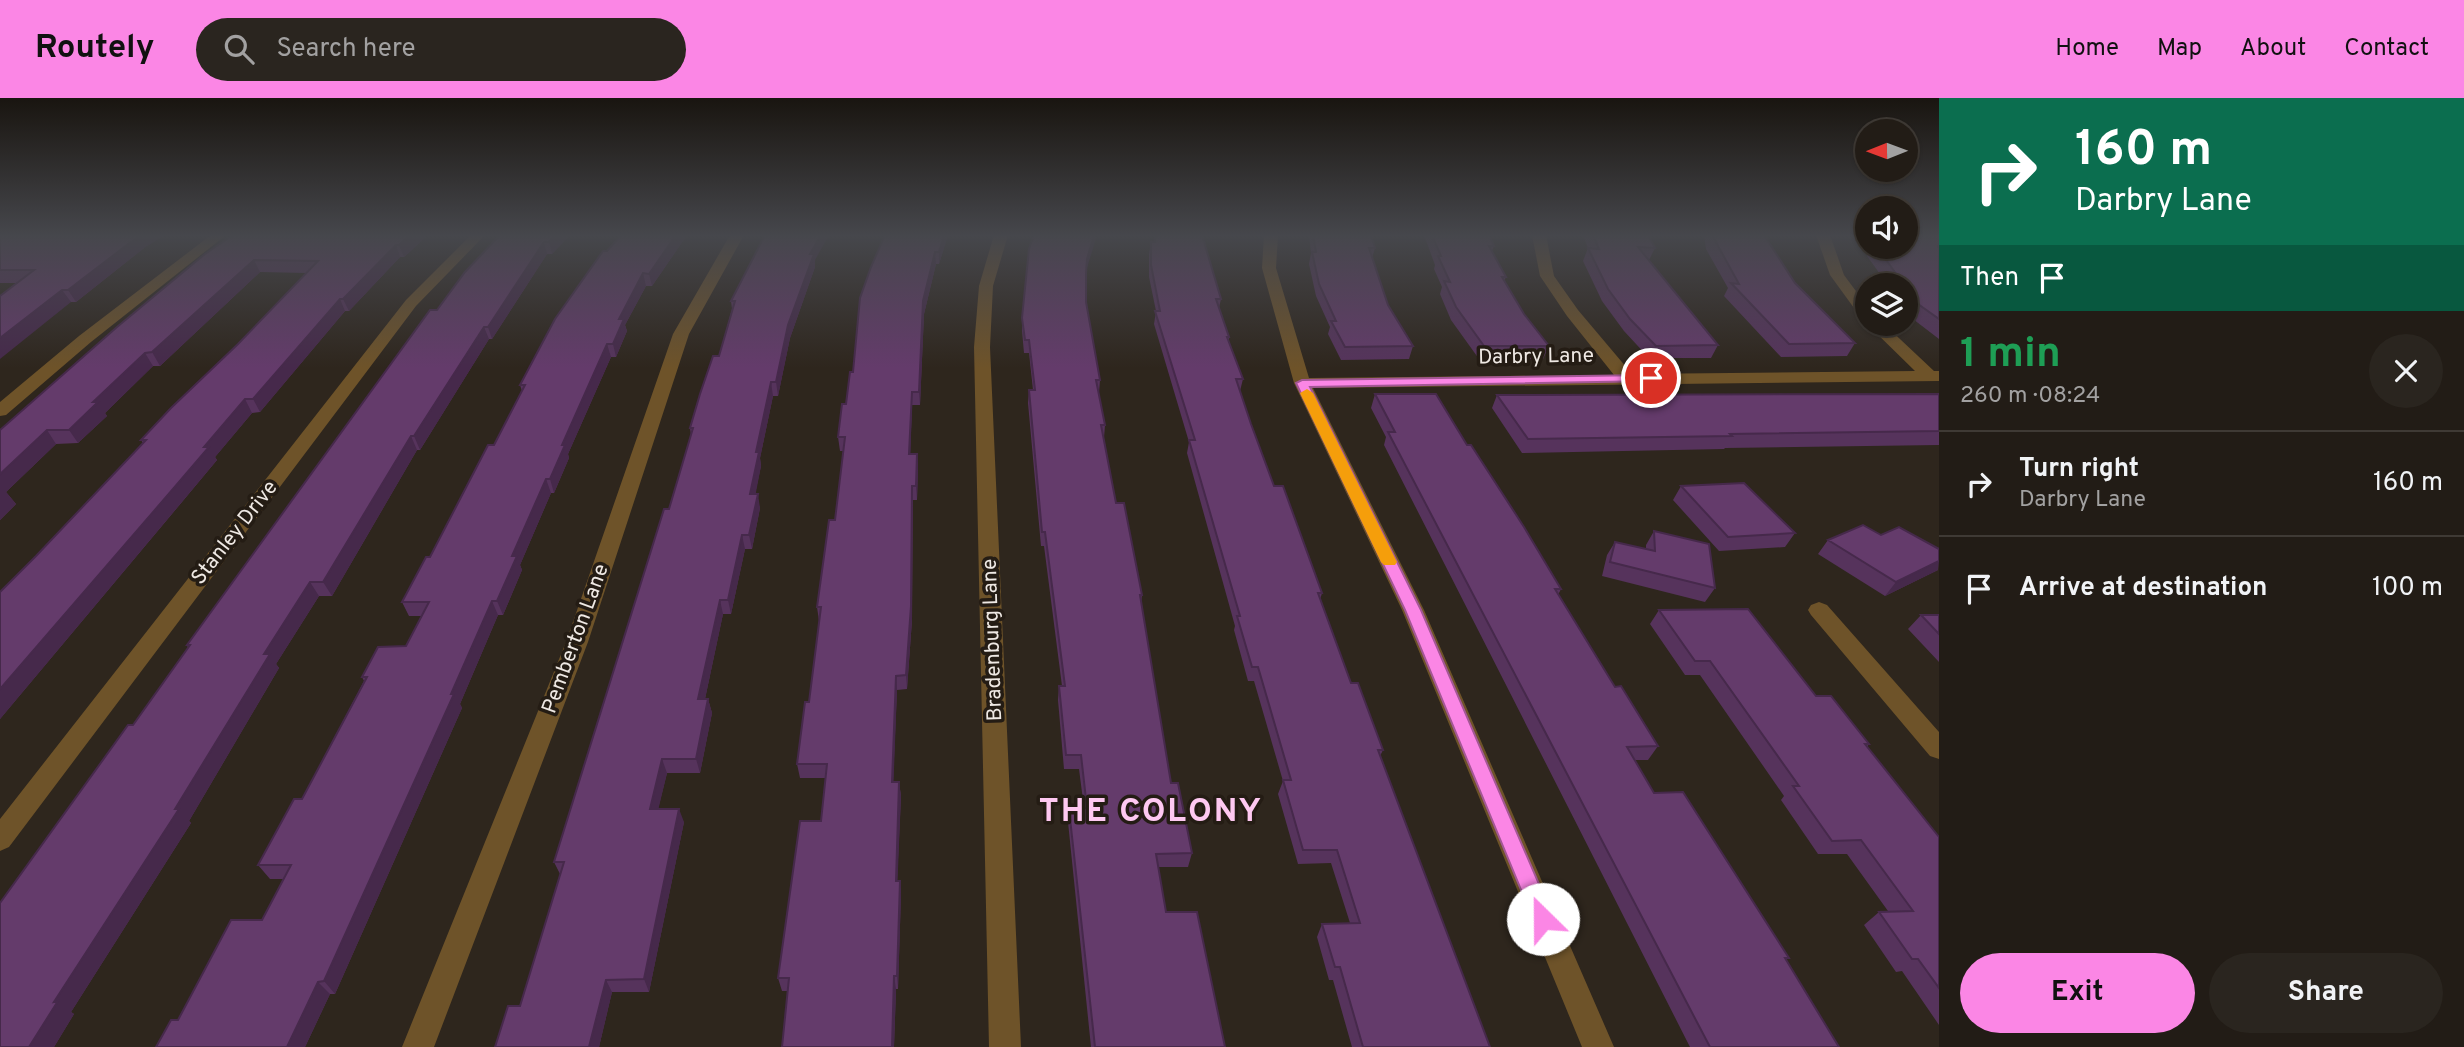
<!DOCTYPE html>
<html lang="en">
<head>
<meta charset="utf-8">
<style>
  :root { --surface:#221c16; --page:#2a251f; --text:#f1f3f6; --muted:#a2a1a1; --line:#3f3a35; --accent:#fb86e5 }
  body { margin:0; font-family:Overpass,sans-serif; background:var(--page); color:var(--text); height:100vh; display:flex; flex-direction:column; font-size:26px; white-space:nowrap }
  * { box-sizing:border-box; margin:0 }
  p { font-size:23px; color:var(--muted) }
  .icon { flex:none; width:38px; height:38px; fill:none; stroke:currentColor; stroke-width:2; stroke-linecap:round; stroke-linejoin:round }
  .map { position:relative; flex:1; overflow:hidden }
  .panel { display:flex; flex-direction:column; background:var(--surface); width:525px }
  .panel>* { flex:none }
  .top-card { background:#0b6e4f; color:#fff; overflow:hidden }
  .needle { width:46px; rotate:269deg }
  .tools { position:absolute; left:1855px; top:21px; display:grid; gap:14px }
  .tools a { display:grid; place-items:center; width:63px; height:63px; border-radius:50%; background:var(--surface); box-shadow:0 2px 5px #0004,0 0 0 2px var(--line); font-size:35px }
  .pin { position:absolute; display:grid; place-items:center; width:60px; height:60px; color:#fff; margin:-30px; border:4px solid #fff; border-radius:50%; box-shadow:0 2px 7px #0007 }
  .me { position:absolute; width:77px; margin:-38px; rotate:337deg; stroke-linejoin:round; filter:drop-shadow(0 0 5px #0008) }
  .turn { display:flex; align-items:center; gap:24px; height:147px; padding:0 21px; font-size:32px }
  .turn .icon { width:91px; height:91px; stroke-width:2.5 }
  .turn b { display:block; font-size:49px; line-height:60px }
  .then { display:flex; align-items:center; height:66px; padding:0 21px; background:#0003; gap:14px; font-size:26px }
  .round { display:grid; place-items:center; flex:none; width:74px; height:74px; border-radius:37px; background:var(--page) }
  .head { display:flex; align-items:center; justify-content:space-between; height:119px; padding:0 21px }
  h1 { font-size:42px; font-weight:700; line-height:52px; color:#1e9e55 }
  .button { display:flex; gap:14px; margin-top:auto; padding:14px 21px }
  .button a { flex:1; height:80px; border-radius:42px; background:var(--accent); color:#111; font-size:28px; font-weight:700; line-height:80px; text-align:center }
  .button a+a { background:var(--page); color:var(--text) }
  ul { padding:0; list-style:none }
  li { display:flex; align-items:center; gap:21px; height:105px; padding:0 21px; border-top:2px solid var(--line) }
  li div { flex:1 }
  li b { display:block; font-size:26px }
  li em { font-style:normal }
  header { display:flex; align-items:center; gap:42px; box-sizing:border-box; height:98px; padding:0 35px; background:var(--accent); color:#111 }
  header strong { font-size:33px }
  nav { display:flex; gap:38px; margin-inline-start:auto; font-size:24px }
  .search { width:490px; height:63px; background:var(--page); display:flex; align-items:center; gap:18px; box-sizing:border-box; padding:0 24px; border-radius:38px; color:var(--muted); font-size:26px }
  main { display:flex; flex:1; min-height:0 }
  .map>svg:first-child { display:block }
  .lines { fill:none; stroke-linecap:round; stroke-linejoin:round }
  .street { fill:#6e5329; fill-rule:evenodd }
  .wall { fill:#56335c }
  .shaded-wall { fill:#46294b }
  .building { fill:#643b6b; stroke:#46294b; stroke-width:2 }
  .route { fill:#fb86e5; stroke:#a35795; stroke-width:2 }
  .slow { fill:#f59e0b }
  .labels { text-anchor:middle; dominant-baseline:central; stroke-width:7; stroke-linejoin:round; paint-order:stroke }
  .street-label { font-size:21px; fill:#efe9e4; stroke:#241c14 }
  .near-district-label { font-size:33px; font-weight:bold; letter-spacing:2px; fill:#fec8f1; stroke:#241c14 }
</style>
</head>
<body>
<header>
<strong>Routely</strong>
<div class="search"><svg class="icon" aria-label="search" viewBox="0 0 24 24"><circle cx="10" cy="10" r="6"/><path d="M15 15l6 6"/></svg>Search here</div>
<nav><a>Home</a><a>Map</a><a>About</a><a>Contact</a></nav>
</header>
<main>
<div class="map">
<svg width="1939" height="949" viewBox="0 0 1939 949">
  <rect width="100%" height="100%" fill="#2e261d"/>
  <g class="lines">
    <path class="street" d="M 211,137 L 226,137 L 91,244 L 6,317 L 0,318 L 0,304 L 79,238 Z
      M 471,137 L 485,137 L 416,208 L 9,749 L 0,753 L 0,721 L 406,202 Z
      M 730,137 L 744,137 L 689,236 L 588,544 L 434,949 L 402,949 L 566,544 L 673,236 Z
      M 994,137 L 1008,137 L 993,188 L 990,249 L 1021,949 L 989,949 L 974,249 L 979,188 Z
      M 1264,137 L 1278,137 L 1276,170 L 1309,280 L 1614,277 L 1567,218 L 1540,178 L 1532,137 L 1546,137 L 1554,178 L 1578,212 L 1632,276 L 1915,273 L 1867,226 L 1884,226 L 1934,273 L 1939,273 L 1939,283 L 1313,290 L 1424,512 L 1614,949 L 1582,949 L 1402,512 L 1294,285 L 1262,170 Z
      M 1816,137 L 1830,137 L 1844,177 L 1867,208 L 1867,223 L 1862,221 L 1830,177 Z
      M 1819,504 L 1827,507 L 1939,634 L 1939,661 L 1930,658 L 1811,517 L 1808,512 L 1811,507 Z"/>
  </g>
  <path class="wall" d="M 0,137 L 144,150 L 76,204 L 71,204 L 18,185 L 0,185 Z
    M 428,137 L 404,159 L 400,159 L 349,213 L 345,213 L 260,314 L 252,315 L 215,359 L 217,362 L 182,404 L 0,621 L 0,494 L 36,458 L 143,345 L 141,342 L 238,246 L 307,175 L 260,174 L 160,268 L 153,268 L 105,315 L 107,318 L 78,345 L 56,346 L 6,394 L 16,406 L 0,422 L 0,332 L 205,156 Z
    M 500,137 L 570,137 L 552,156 L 547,156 L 492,241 L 489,241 L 420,352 L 417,352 L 332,498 L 319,498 L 276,566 L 279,570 L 189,723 L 191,725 L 71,914 L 74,916 L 54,949 L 0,949 L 133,627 L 188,550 L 187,547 L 437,212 Z
    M 621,137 L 687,137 L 652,188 L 646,188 L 625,227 L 627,233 L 616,259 L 611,259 L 568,356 L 569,360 L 554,395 L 551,395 L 520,467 L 522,472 L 503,517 L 498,517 L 460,606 L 462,610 L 335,896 L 330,896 L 305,949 L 156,949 L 262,822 L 284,781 L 270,781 L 258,767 L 302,701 L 364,583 L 362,579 L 406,548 L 422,518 L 409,518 L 402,504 L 430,459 L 494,347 L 522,293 L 520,287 L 607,153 Z
    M 885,137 L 948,137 L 939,166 L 936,166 L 924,216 L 920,307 L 912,307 L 910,356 L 917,356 L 918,369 L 917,402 L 913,402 L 912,522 L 907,591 L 897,592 L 893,684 L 899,684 L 901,698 L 897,783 L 900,783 L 901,796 L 898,891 L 896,891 L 894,949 L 782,949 L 788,893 L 782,893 L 778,880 L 821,723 L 826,680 L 800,680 L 797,666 L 809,604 L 819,523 L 817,509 L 835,422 L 844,353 L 840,353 L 838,339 Z
    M 1155,137 L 1202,137 L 1221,201 L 1219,210 L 1229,239 L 1229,244 L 1243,281 L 1240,293 L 1251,326 L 1274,388 L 1322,495 L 1320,502 L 1351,585 L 1383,652 L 1380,658 L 1490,949 L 1352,949 L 1333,882 L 1329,882 L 1317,839 L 1322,826 L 1350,825 L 1331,765 L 1298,766 L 1278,696 L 1283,683 L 1254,583 L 1248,583 L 1234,532 L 1235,528 L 1187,355 L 1189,344 L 1154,226 L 1156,213 L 1149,179 L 1149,156 L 1151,144 L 1154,144 Z
    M 1309,137 L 1371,137 L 1375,150 L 1372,160 L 1388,207 L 1413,248 L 1409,261 L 1341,262 L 1328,236 L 1330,229 L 1316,198 L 1309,166 L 1311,155 Z
    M 1424,137 L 1489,137 L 1494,148 L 1492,153 L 1506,179 L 1504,183 L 1524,216 L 1549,248 L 1543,261 L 1479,261 L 1451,222 L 1440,196 L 1442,189 L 1434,171 L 1435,167 Z
    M 1583,137 L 1648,137 L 1655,150 L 1649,162 L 1718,247 L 1711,260 L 1649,260 L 1624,233 L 1602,203 L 1583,163 L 1588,150 Z
    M 1704,137 L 1764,137 L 1795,185 L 1855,245 L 1847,258 L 1781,259 L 1724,198 L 1728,190 L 1706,151 Z
    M 1939,137 L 1939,241 L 1909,218 L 1906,214 L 1906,187 L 1888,187 L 1867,158 L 1872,151 L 1870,149 L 1906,149 Z
    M 815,162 L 815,169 L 790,240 L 778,298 L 773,298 L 760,360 L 761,368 L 755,396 L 760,410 L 752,451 L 745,451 L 731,516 L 723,516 L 705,601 L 708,601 L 712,615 L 700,675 L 667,675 L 658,711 L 684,724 L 649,894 L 612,894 L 599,949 L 495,949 L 520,908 L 560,776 L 554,764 L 669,411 L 691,337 L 690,330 L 719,258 L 732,211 L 731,203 Z
    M 1086,173 L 1086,204 L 1100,282 L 1099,295 L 1105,327 L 1104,340 L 1116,405 L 1142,497 L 1141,505 L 1171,685 L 1192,755 L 1188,769 L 1158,769 L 1166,814 L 1225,949 L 1091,949 L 1068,724 L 1069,711 L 1084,710 L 1079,671 L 1064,671 L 1058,602 L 1059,588 L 1062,588 L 1044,448 L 1041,448 L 1028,305 L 1029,292 L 1033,292 L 1029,255 L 1024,255 L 1022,233 L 1022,220 Z
    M 1375,296 L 1467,347 L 1561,491 L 1558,497 L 1615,589 L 1658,648 L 1648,662 L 1635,662 L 1654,695 L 1789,860 L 1786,862 L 1839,949 L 1690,949 L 1384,347 L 1386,339 L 1371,310 Z
    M 1939,296 L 1939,347 L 1725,350 L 1724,351 L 1522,355 L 1492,310 L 1497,297 Z
    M 1681,388 L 1795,435 L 1785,449 L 1719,453 L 1673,402 Z
    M 1654,433 L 1715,490 L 1705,504 L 1602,478 L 1607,457 L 1615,444 L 1646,451 L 1646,447 Z
    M 1828,442 L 1938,472 L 1885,498 L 1818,456 Z
    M 1659,512 L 1816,598 L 1869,646 L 1867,649 L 1939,739 L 1939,927 L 1902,873 L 1896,874 L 1864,827 L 1879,814 L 1888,813 L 1847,756 L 1818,756 L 1781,702 L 1784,698 L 1700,577 L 1685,577 L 1650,526 Z
    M 1921,517 L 1939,517 L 1939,564 L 1908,531 Z"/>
  <path class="shaded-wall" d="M 140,137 L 165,137 L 144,150 L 76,204 L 68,192 Z
    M 410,137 L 428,137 L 404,159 L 399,147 Z
    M 556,137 L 570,137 L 552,156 L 549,144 Z
    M 676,137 L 687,137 L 652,188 L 649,176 Z
    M 821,137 L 829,137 L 815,162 L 815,169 L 790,240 L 778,298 L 776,284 L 788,227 L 810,156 Z
    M 944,137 L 948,137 L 939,166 L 939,154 Z
    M 1094,137 L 1097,137 L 1086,173 L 1087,161 Z
    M 544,144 L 547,156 L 492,241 L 488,229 Z
    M 396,147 L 400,159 L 349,213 L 343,201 Z
    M 935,154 L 936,166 L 924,216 L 920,307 L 919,294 L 923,203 Z
    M 254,162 L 260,174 L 160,268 L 152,254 Z
    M 643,175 L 646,188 L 625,227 L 627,233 L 616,259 L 613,246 L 619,221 Z
    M 62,192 L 71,204 L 0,261 L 0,240 Z
    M 340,201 L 345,213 L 260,314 L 253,301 Z
    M 484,229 L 489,241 L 420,352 L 414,338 Z
    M 607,246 L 611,259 L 568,356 L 569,360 L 554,395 L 550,381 L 562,347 Z
    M 145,255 L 153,268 L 105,315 L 107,318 L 78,345 L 69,332 L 93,304 Z
    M 771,284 L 773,298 L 760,360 L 761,368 L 753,410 L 750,396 L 756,354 Z
    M 912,294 L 912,307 L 910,369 L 909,356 Z
    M 245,301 L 252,315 L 215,359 L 217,362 L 0,621 L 0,591 Z
    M 47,332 L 56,346 L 6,394 L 16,406 L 0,422 L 0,376 Z
    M 411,338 L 417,352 L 332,498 L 323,484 Z
    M 917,356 L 918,369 L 917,402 L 916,388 Z
    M 546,381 L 551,395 L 520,467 L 522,472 L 503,517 L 497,503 L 512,458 Z
    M 912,388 L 912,522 L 907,591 L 906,577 Z
    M 758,396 L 760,410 L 752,451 L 749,437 Z
    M 742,437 L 745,451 L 731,516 L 728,502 Z
    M 1939,463 L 1938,472 L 1885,498 L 1896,484 Z
    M 310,484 L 319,498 L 276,566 L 279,570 L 189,723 L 191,725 L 71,914 L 74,916 L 54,949 L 29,949 L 54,904 L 175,711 L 264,556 Z
    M 720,502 L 723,516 L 702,615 L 698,601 Z
    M 492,503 L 498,517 L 460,606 L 462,610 L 335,896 L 324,883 Z
    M 896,578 L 897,592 L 893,698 L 892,684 Z
    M 708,601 L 712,615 L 700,675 L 696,661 Z
    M 662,661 L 667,675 L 655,725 L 650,711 Z
    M 899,684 L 901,698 L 897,796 L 896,783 Z
    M 679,711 L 684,724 L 649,894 L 644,881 Z
    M 900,783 L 901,796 L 898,891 L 897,878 Z
    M 894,878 L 896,891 L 894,949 L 892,949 Z
    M 606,882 L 612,894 L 599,949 L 589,949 Z
    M 318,884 L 330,896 L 305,949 L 287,949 Z"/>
  <path class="building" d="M 0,137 L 140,137 L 68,192 L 62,192 L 0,240 L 0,198 L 34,172 L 0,172 Z
    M 233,137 L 410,137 L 399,147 L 396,147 L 343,201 L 340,201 L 253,301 L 245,301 L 204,349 L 209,349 L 173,391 L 0,591 L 0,494 L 36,458 L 146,342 L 141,342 L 171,310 L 238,246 L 318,163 L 254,162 L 152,254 L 145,255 L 93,304 L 98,304 L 69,332 L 47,332 L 0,376 L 0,332 L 117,229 L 205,156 Z
    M 500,137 L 556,137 L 549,144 L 544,144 L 488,229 L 484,229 L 414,338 L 411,338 L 323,484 L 310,484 L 264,556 L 270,556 L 175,711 L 179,711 L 54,904 L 58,903 L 29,949 L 0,949 L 0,805 L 128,627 L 133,627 L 190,547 L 187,547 L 430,212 L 437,212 L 465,174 Z
    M 621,137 L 676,137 L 649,176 L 643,175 L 619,221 L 624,221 L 613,246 L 607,246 L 562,347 L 565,347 L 550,381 L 546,381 L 512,458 L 517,458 L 497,503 L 492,503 L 451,596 L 454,596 L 324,883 L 318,884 L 287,949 L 156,949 L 171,922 L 178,922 L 231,822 L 262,822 L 291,767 L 258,767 L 294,701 L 302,701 L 367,579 L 362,579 L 378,549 L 406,548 L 429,504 L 402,504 L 426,459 L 430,459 L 488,347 L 494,347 L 525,287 L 520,287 L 555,221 L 603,153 L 607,153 Z
    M 765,137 L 821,137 L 810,156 L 814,156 L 788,227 L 776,284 L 771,284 L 756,354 L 759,354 L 750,396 L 758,396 L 749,437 L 742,437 L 728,502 L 720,502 L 698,601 L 708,601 L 696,661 L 662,661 L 650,711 L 679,711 L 644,881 L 606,882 L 589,949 L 495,949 L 508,908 L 520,908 L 564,764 L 554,764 L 664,411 L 669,411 L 693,330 L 690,330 L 700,296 L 713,258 L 719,258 L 735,203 L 731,203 Z
    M 885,137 L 944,137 L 939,154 L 935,154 L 923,203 L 919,294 L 912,294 L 909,356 L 917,356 L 916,388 L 912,388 L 911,508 L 906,577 L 896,578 L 892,684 L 899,684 L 896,783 L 900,783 L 897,878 L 894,878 L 892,949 L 782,949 L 789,880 L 778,880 L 800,723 L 821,723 L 827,666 L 797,666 L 805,604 L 809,604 L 821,509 L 817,509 L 829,422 L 835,422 L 845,339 L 838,339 L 842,306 L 846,306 L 850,274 L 853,274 L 860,200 L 871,169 Z
    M 1034,137 L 1094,137 L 1087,161 L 1086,175 L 1086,204 L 1100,282 L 1096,282 L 1105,327 L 1101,327 L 1116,405 L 1124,405 L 1142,497 L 1140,497 L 1171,685 L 1178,685 L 1192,755 L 1156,756 L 1166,814 L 1197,814 L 1225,949 L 1095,949 L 1069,711 L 1087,710 L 1081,657 L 1066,657 L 1059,588 L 1065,588 L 1045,434 L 1042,434 L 1029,292 L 1035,292 L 1029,242 L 1025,242 L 1022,220 L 1029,151 Z
    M 1155,137 L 1202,137 L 1221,201 L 1216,201 L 1229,239 L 1227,239 L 1243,281 L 1236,281 L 1251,326 L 1274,388 L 1283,388 L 1322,495 L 1318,495 L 1351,585 L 1358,585 L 1383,652 L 1378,652 L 1490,949 L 1363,949 L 1340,869 L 1335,869 L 1322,826 L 1360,825 L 1337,752 L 1303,752 L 1283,682 L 1291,682 L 1258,569 L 1252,569 L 1237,518 L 1240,518 L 1189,342 L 1195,342 L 1155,213 L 1160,213 L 1151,167 L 1151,144 L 1155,144 Z
    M 1313,137 L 1371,137 L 1375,150 L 1369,150 L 1388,207 L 1413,248 L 1345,249 L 1331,223 L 1336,223 L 1319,186 L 1312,154 L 1316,154 Z
    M 1432,137 L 1489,137 L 1494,148 L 1489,148 L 1506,179 L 1502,179 L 1524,216 L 1549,248 L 1484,248 L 1456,209 L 1444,183 L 1450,184 L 1438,158 L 1441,158 Z
    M 1593,137 L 1648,137 L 1655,150 L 1638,149 L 1718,247 L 1656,248 L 1630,221 L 1608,191 L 1588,150 L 1599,151 Z
    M 1712,137 L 1764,137 L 1795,185 L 1855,245 L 1789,246 L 1731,185 L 1739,186 Z
    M 1906,137 L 1939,137 L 1939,148 L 1938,148 L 1939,150 L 1939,221 L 1918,206 L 1906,189 L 1906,187 L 1904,187 L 1877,149 L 1906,149 Z
    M 1375,296 L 1436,296 L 1467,347 L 1471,347 L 1524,429 L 1561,491 L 1555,491 L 1615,589 L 1621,588 L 1658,648 L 1627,649 L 1654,695 L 1683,694 L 1789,860 L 1785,860 L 1839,949 L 1710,949 L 1388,334 L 1395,334 Z
    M 1939,296 L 1939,333 L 1730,336 L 1732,338 L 1528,341 L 1497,297 Z
    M 1744,385 L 1795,435 L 1728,439 L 1681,388 Z
    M 1863,427 L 1881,437 L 1899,429 L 1939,451 L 1939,463 L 1896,484 L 1828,442 Z
    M 1654,433 L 1709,446 L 1715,490 L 1610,464 L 1615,444 L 1655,453 Z
    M 1748,511 L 1816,598 L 1831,598 L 1869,646 L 1865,646 L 1939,739 L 1939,890 L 1918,861 L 1912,861 L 1879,814 L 1913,813 L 1861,742 L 1832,743 L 1793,688 L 1799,688 L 1710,563 L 1695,563 L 1659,512 Z
    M 1921,517 L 1939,517 L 1939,536 Z"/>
  <linearGradient id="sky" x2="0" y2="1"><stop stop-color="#191510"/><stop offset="0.51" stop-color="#46474c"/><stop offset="1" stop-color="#46474c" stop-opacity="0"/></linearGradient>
  <rect width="1939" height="270" fill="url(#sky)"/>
  <path class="route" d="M 1651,277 L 1657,280 L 1655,283 L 1310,289 L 1421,512 L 1554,821 L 1551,828 L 1543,831 L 1536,828 L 1405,512 L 1296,285 L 1302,282 Z"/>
  <path class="slow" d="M 1307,291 L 1313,295 L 1397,464 L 1395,467 L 1384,467 L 1381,464 L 1300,295 Z"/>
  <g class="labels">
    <g class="street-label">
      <text transform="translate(1536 259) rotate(-1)">Darbry Lane</text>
      <text transform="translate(235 435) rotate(-52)">Stanley Drive</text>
      <text transform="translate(576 541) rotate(-70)">Pemberton Lane</text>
      <text transform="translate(993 542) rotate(-92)">Bradenburg Lane</text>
    </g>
    <g class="near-district-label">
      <text x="1151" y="715">THE COLONY</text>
    </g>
  </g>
</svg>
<div class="tools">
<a><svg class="needle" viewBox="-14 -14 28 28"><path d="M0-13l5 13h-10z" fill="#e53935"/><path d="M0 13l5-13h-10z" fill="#a2a1a1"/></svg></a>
<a><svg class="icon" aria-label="sound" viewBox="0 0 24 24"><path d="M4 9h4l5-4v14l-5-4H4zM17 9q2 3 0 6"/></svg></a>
<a><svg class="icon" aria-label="layers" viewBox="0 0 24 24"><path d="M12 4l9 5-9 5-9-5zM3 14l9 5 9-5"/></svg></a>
</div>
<div class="pin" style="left:1651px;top:280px;background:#d93025"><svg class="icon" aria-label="arrive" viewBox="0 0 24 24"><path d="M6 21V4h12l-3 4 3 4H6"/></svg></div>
<svg class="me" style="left:1543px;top:821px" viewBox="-20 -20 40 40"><circle r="19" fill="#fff"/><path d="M0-13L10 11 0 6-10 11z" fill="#fb86e5"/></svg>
</div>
<section class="panel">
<div class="top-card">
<div class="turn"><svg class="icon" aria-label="right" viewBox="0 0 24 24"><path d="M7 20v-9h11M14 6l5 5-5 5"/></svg><div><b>160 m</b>Darbry Lane</div></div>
<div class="then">Then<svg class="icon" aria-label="arrive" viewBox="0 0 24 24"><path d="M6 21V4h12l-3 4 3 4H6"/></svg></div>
</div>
<div class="head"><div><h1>1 min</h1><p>260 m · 08:24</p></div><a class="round"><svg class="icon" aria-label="close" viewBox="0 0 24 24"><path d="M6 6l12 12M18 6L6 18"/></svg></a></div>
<ul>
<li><svg class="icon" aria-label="right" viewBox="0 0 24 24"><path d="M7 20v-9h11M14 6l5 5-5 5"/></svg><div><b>Turn right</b><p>Darbry Lane</p></div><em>160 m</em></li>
<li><svg class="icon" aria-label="arrive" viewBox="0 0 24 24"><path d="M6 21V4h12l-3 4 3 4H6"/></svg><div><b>Arrive at destination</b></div><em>100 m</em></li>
</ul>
<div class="button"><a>Exit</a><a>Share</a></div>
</section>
</main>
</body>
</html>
